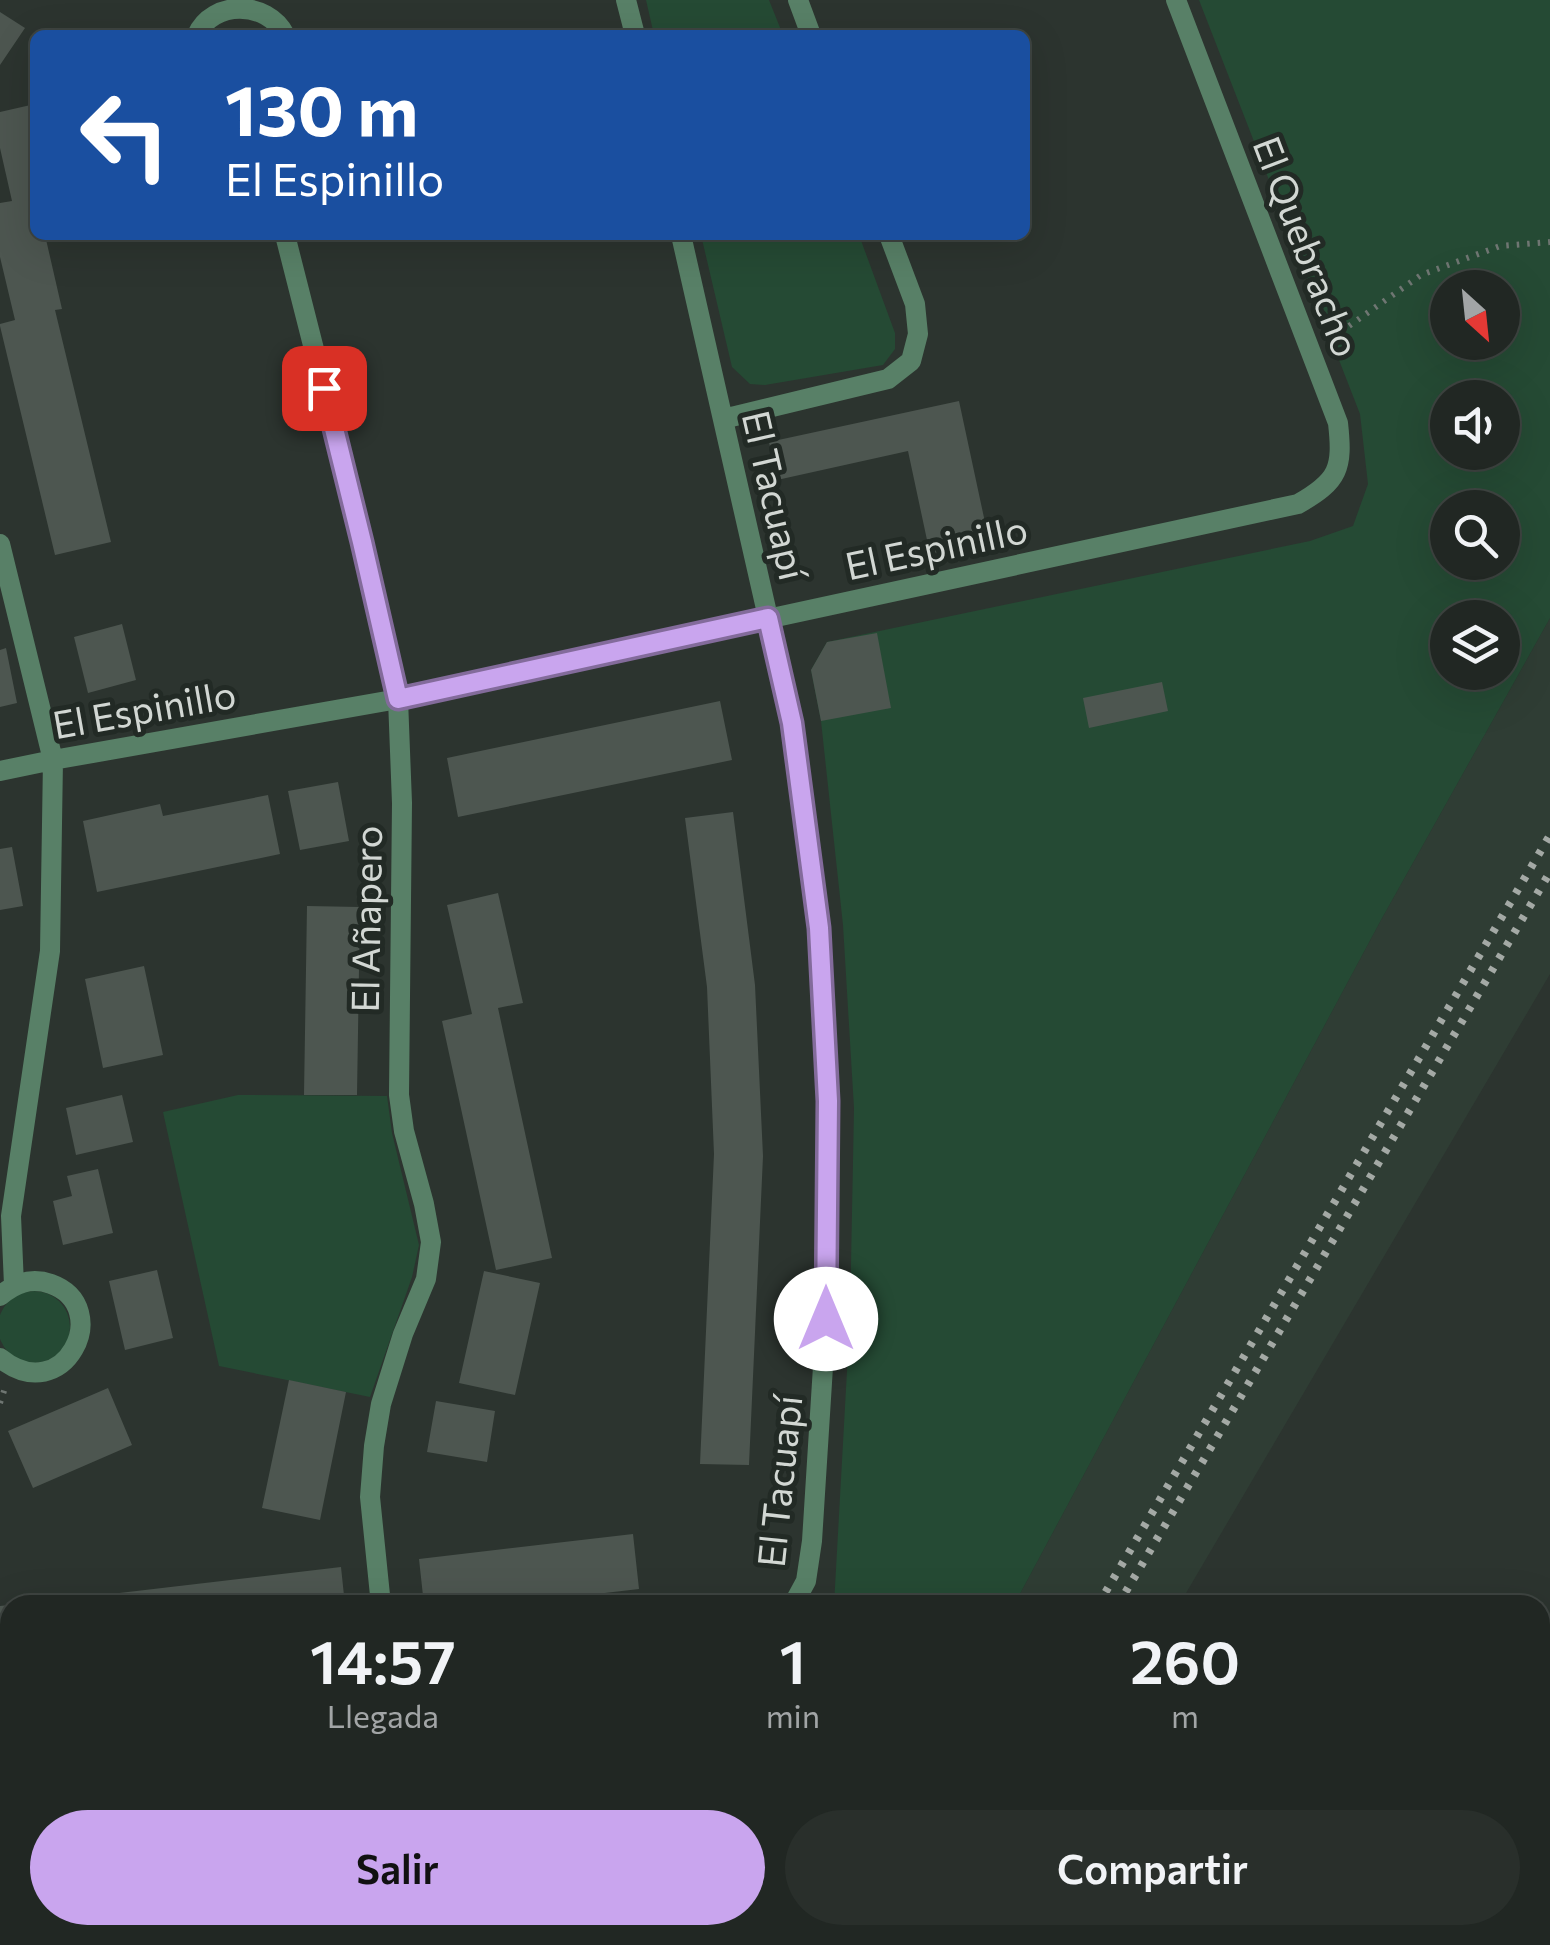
<!DOCTYPE html>
<html lang="es">
<head>
<meta charset="utf-8">
<style>
  :root { --surface:#212723; --page:#292f2b; --text:#f1f3f6; --muted:#a2a5a6; --line:#3e4441; --accent:#c9a5ee }
  body { margin:0; font-family:Commissioner,sans-serif; background:var(--page); color:var(--text); height:100vh; display:flex; flex-direction:column; font-size:38px; white-space:nowrap }
  * { box-sizing:border-box; margin:0 }
  p { font-size:32px; color:var(--muted) }
  .icon { flex:none; width:55px; height:55px; fill:none; stroke:currentColor; stroke-width:2; stroke-linecap:round; stroke-linejoin:round }
  .map { position:relative; flex:1; overflow:hidden }
  .panel { position:absolute; left:0px; top:1595px; width:1550px; height:350px; display:flex; flex-direction:column; background:var(--surface); border-radius:30px 30px 0 0; box-shadow:0 10px 40px #0002,0 0 0 2px var(--line) }
  .panel>* { flex:none }
  .top-card { position:absolute; left:30px; top:30px; width:1000px; height:210px; border-radius:15px; box-shadow:0 10px 40px #0002,0 0 0 2px var(--line); background:#1a4fa0; color:#fff; overflow:hidden }
  .needle { width:65px; rotate:153deg }
  .controls { position:absolute; left:1430px; top:270px; display:grid; gap:20px }
  .controls a { display:grid; place-items:center; width:90px; height:90px; border-radius:50%; background:var(--surface); box-shadow:0 10px 40px #0002,0 0 0 2px var(--line); font-size:50px }
  .pin { position:absolute; display:grid; place-items:center; width:85px; height:85px; color:#fff; margin:-42px; border-radius:20px; box-shadow:0 5px 15px #0006 }
  .me { position:absolute; width:110px; margin:-55px; rotate:0deg; stroke-linejoin:round; filter:drop-shadow(0 0 8px #0008) }
  .turn { display:flex; align-items:center; gap:35px; height:210px; padding:0 30px; font-size:45px }
  .turn .icon { width:130px; height:130px; stroke-width:2.5 }
  .turn b { display:block; font-size:70px; line-height:85px }
  .eta { display:flex; justify-content:space-evenly; align-items:center; height:170px; text-align:center }
  .eta b { font-size:60px; font-weight:600; line-height:70px }
  .cta { display:flex; gap:20px; margin-top:auto; padding:20px 30px }
  .cta a { flex:1; height:115px; border-radius:60px; background:var(--accent); color:#111; font-size:40px; font-weight:600; line-height:115px; text-align:center }
  .cta a+a { background:var(--page); color:var(--text) }
  .map>svg:first-child { display:block }
  .built { fill:#2f3d34 }
  .green { fill:#254a34; fill-rule:evenodd }
  .building { fill:#4d5650 }
  .lines { fill:none; stroke-linecap:round; stroke-linejoin:round }
  .path { stroke:#6f7672; stroke-width:6; stroke-dasharray:2.5 8; stroke-linecap:butt }
  .street { stroke:#588067; stroke-width:20 }
  .rail { stroke:#a4a9a5; stroke-width:8; stroke-dasharray:5 10; stroke-linecap:butt }
  .route-casing { stroke:#836b9b; stroke-width:25 }
  .route { stroke:#c9a5ee; stroke-width:18 }
  .labels { text-anchor:middle; dominant-baseline:central; stroke-width:10; stroke-linejoin:round; paint-order:stroke }
  .street-label { font-size:38px; fill:#d2d7d3; stroke:#222a25 }
</style>
</head>
<body>
<div class="map">
<svg width="1550" height="1945" viewBox="0 0 1550 1945">
  <rect width="100%" height="100%" fill="#2c342f"/>
  <path class="built" d="M 1550,618 L 1550,974 L 1179,1605 L 1014,1605 L 1381,920 Z
    M 824,1935 L 985,1935 L 979,1945 L 818,1945 Z"/>
  <path class="green" d="M 646,0 L 769,0 L 783,35 L 654,35 Z
    M 1199,0 L 1550,0 L 1550,618 L 1381,920 L 1014,1605 L 834,1605 L 850,1317 L 854,1108 L 843,925 L 821,721 L 811,670 L 827,642 L 1310,541 L 1353,526 L 1368,484 L 1360,414 ZM 1448,288 L 1502,288 L 1502,342 L 1448,342 ZM 1448,398 L 1502,398 L 1502,452 L 1448,452 ZM 1448,508 L 1502,508 L 1502,562 L 1448,562 ZM 1448,618 L 1502,618 L 1502,672 L 1448,672 Z
    M 701,235 L 859,235 L 895,333 L 895,349 L 883,365 L 765,385 L 750,384 L 732,367 Z
    M 238,1095 L 387,1096 L 392,1133 L 419,1245 L 412,1277 L 370,1397 L 219,1366 L 163,1112 Z
    M-2 1327a36 36 0 1 1 72 0a36 36 0 1 1-72 0Z
    M 10,1747 L 10,1935 L 824,1935 L 818,1945 L 0,1945 L 0,1748 Z"/>
  <path class="building" d="M 0,12 L 25,28 L 0,65 Z
    M 35,104 L 35,235 L 45,235 L 62,309 L 55,310 L 111,542 L 55,555 L 0,326 L 0,324 L 15,320 L 0,257 L 0,203 L 12,201 L 0,148 L 0,112 Z
    M 959,401 L 989,541 L 930,554 L 908,451 L 777,480 L 769,442 Z
    M 122,624 L 136,680 L 88,693 L 74,637 Z
    M 877,633 L 891,708 L 821,721 L 811,670 L 827,642 Z
    M 6,648 L 17,703 L 0,707 L 0,650 Z
    M 1162,682 L 1168,711 L 1089,728 L 1083,698 Z
    M 720,701 L 732,760 L 458,817 L 447,758 Z
    M 338,782 L 349,841 L 300,850 L 288,791 Z
    M 268,795 L 280,854 L 97,892 L 83,821 L 160,804 L 163,816 Z
    M 733,812 L 755,985 L 763,1156 L 749,1465 L 700,1464 L 714,1154 L 707,987 L 685,818 Z
    M 12,847 L 23,906 L 0,910 L 0,849 Z
    M 498,893 L 523,1003 L 498,1008 L 552,1258 L 496,1270 L 442,1021 L 472,1014 L 447,905 Z
    M 307,906 L 360,907 L 357,1095 L 304,1095 Z
    M 144,966 L 163,1055 L 103,1068 L 85,979 Z
    M 122,1095 L 133,1142 L 76,1155 L 66,1108 Z
    M 98,1169 L 113,1233 L 63,1245 L 53,1201 L 72,1196 L 67,1176 Z
    M 157,1270 L 173,1338 L 125,1350 L 109,1281 Z
    M 484,1271 L 540,1283 L 515,1395 L 459,1383 Z
    M 289,1380 L 346,1392 L 320,1520 L 262,1508 Z
    M 108,1388 L 132,1445 L 33,1488 L 8,1431 Z
    M 436,1401 L 495,1411 L 487,1462 L 427,1452 Z
    M 633,1534 L 639,1589 L 502,1605 L 424,1605 L 419,1559 Z
    M 341,1567 L 345,1605 L 34,1605 L 34,1603 Z
    M 10,1605 L 10,1665 L 0,1666 L 0,1606 Z"/>
  <g class="lines">
    <path class="path" d="M 1332,338 L 1421,275 L 1500,246 L 1550,242
      M 0,1403 L 5,1388"/>
    <path class="street" d="M 626,0 L 635,35
      M 798,0 L 811,35
      M 197,35 C 212,0 267,0 285,35
      M 285,235 L 363,542 L 398,699 L 402,803 L 399,1095 L 404,1131 L 424,1204 L 431,1242 L 426,1279 L 403,1334 L 381,1404 L 374,1446 L 370,1497 L 381,1605
      M 681,235 L 792,723 L 819,928 L 828,1101 L 826,1319 L 812,1541 L 806,1581 L 793,1605
      M 723,419 L 888,379 L 911,361 L 918,334 L 915,304 L 889,235
      M 0,544 L 53,760 L 50,951 L 11,1216 L 14,1285
      M 0,771 L 53,760 L 398,699 L 1298,504 C 1339,481 1343,468 1338,423 L 1176,0
      M 0,1296 C 15,1283 31,1277 51,1284 C 115,1307 64,1410 0,1358
      M 0,1728 L 10,1727"/>
    <path class="rail" d="M 1098,1605 L 1550,835
      M 1118,1605 L 1550,872
      M 897,1945 L 903,1935
      M 917,1945 L 923,1935"/>
  </g>
  <g class="lines">
    <defs>
      <path id="route" d="M 324,388 L 362,542 L 398,699 L 768,618 L 792,723 L 819,928 L 828,1101 L 826,1319"/>
    </defs>
    <use href="#route" class="route-casing"/>
    <use href="#route" class="route"/>
  </g>
  <g class="labels">
    <g class="street-label">
      <text transform="translate(1308 246) rotate(69)">El Quebracho</text>
      <text transform="translate(776 495) rotate(77)">El Tacuapí</text>
      <text transform="translate(936 546) rotate(-12)">El Espinillo</text>
      <text transform="translate(144 708) rotate(-10)">El Espinillo</text>
      <text transform="translate(365 919) rotate(-89)">El Añapero</text>
      <text transform="translate(778 1481) rotate(-84)">El Tacuapí</text>
    </g>
  </g>
</svg>
<div class="controls">
<a><svg class="needle" viewBox="-14 -14 28 28"><path d="M0-13l5 13h-10z" fill="#e53935"/><path d="M0 13l5-13h-10z" fill="#a2a5a6"/></svg></a>
<a><svg class="icon" aria-label="sound" viewBox="0 0 24 24"><path d="M4 9h4l5-4v14l-5-4H4zM17 9q2 3 0 6"/></svg></a>
<a><svg class="icon" aria-label="search" viewBox="0 0 24 24"><circle cx="10" cy="10" r="6"/><path d="M15 15l6 6"/></svg></a>
<a><svg class="icon" aria-label="layers" viewBox="0 0 24 24"><path d="M12 4l9 5-9 5-9-5zM3 14l9 5 9-5"/></svg></a>
</div>
<div class="pin" style="left:324px;top:388px;background:#d93025"><svg class="icon" aria-label="arrive" viewBox="0 0 24 24"><path d="M6 21V4h12l-3 4 3 4H6"/></svg></div>
<svg class="me" style="left:826px;top:1319px" viewBox="-20 -20 40 40"><circle r="19" fill="#fff"/><path d="M0-13L10 11 0 6-10 11z" fill="#c9a5ee"/></svg>
<div class="top-card">
<div class="turn"><svg class="icon" aria-label="left" viewBox="0 0 24 24"><path d="M17 20v-9H6M10 6l-5 5 5 5"/></svg><div><b>130 m</b>El Espinillo</div></div>
</div>
<section class="panel">
<div class="eta">
<div><b>14:57</b><p>Llegada</p></div>
<div><b>1</b><p>min</p></div>
<div><b>260</b><p>m</p></div>
</div>
<div class="cta"><a>Salir</a><a>Compartir</a></div>
</section>
</div>
</body>
</html>
